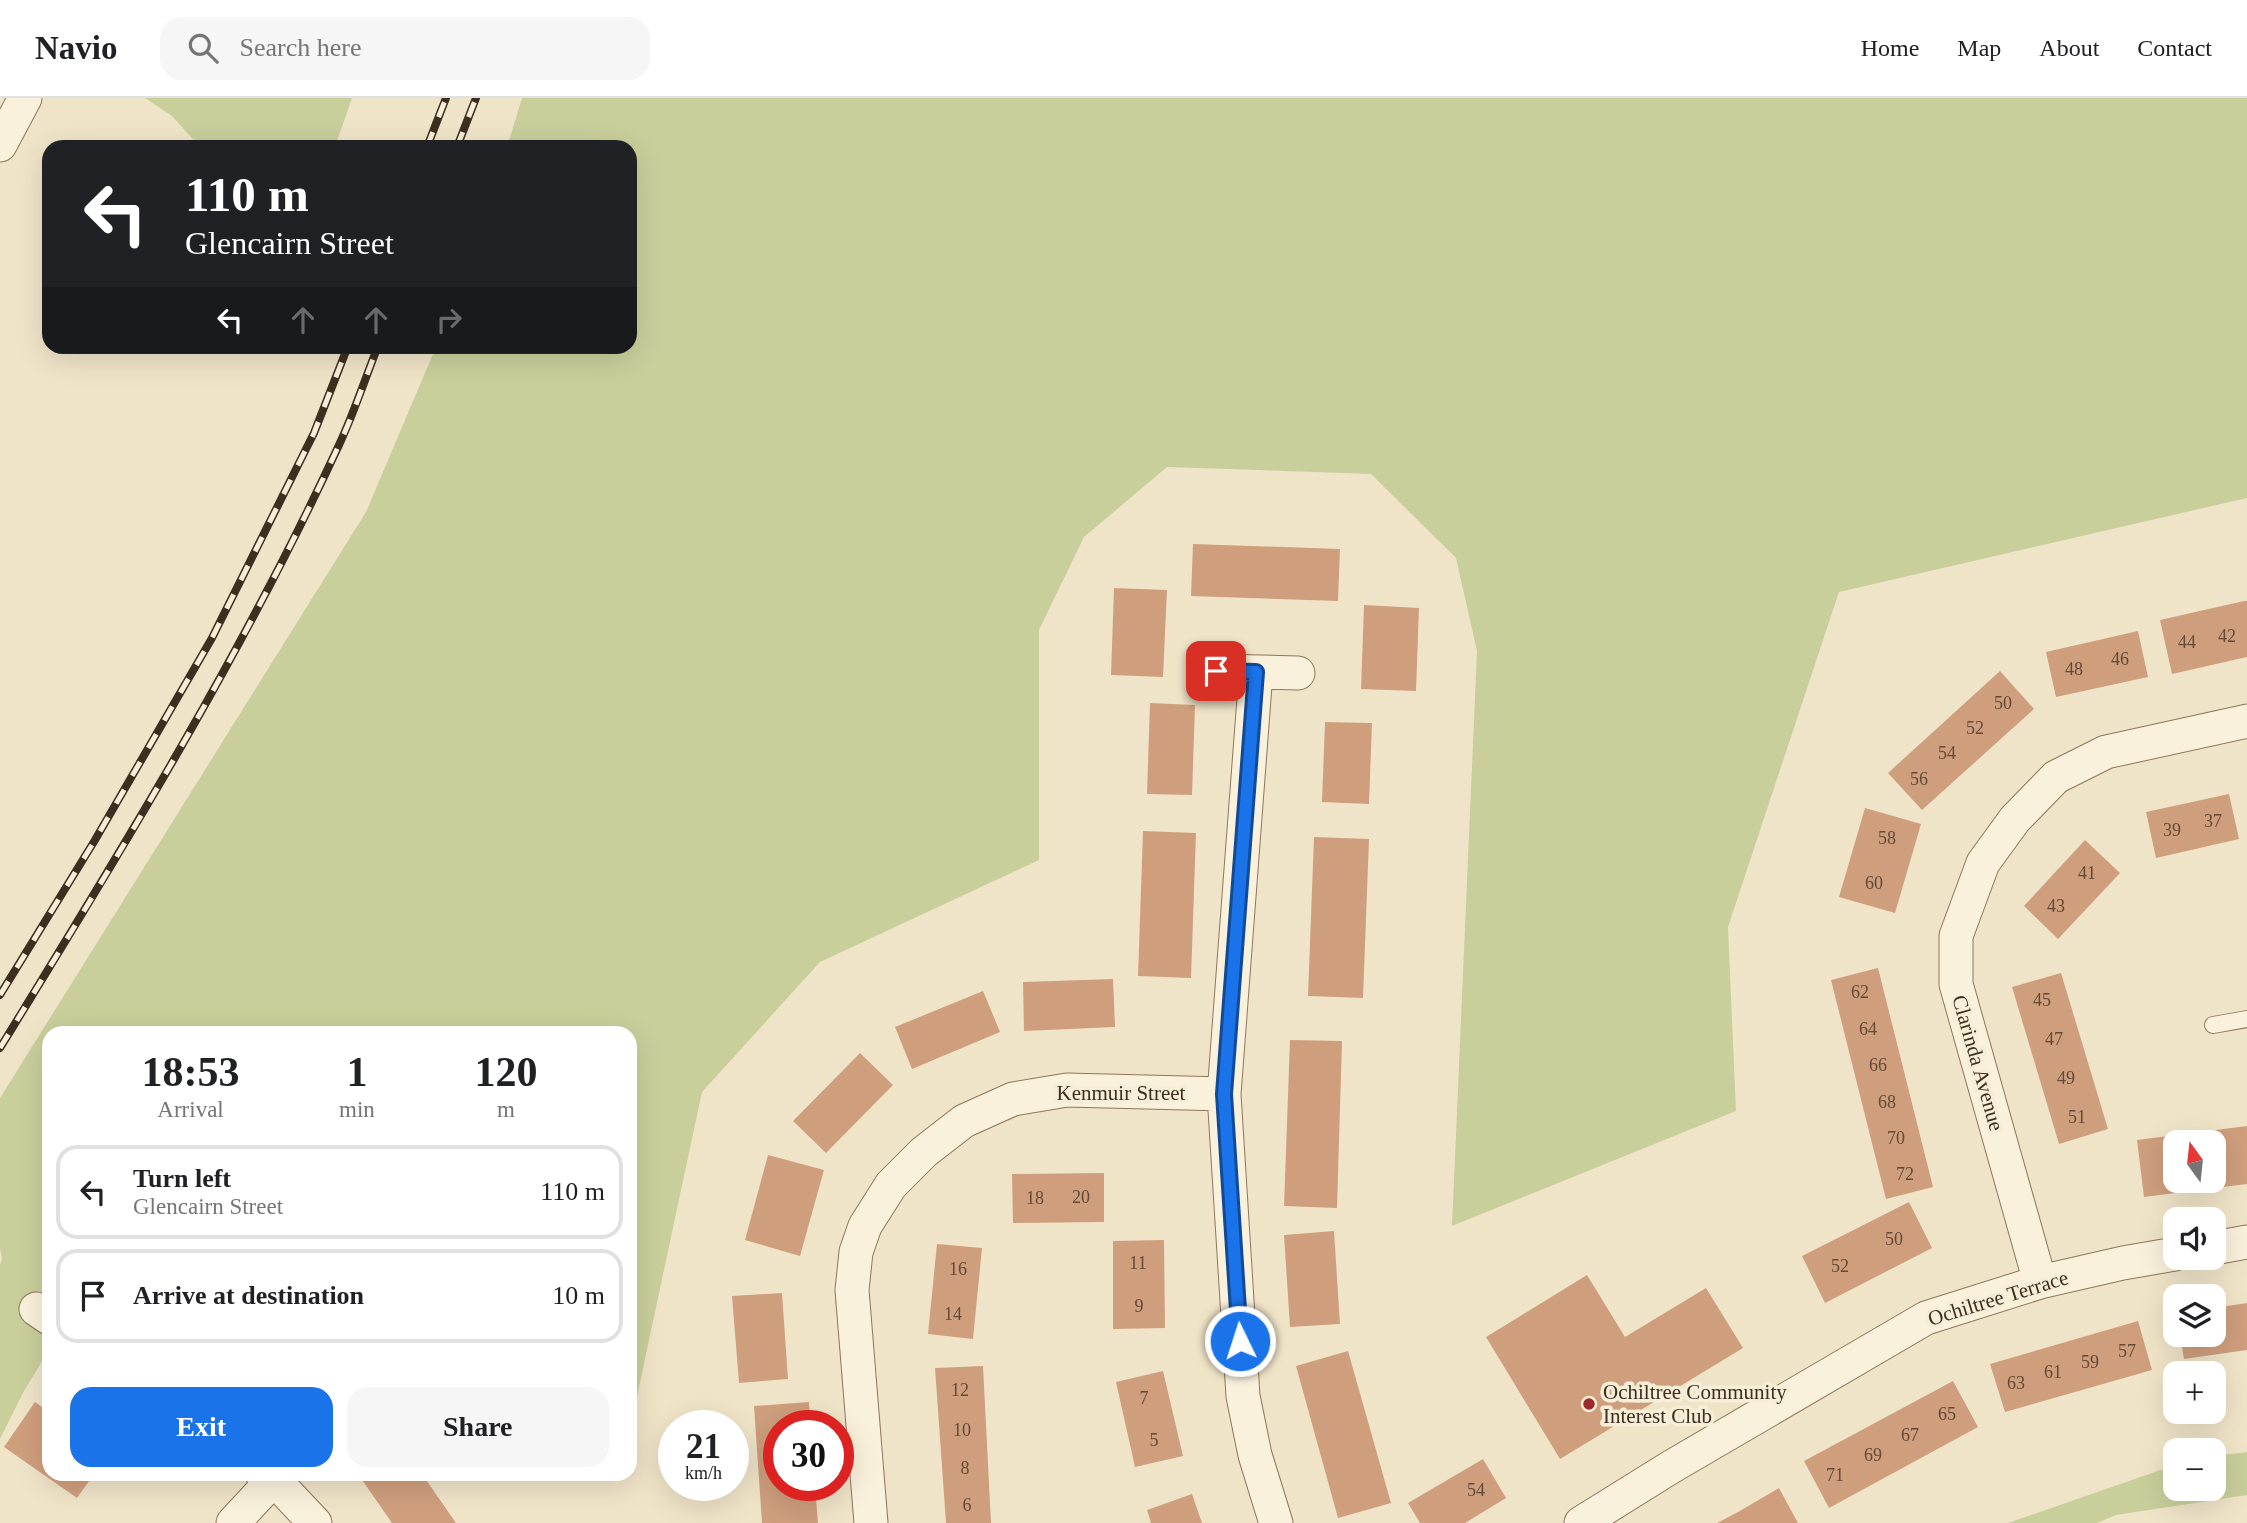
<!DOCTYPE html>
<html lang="en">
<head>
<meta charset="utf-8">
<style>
  :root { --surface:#fff; --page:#f6f6f6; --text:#202124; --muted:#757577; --line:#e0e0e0; --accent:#1a73e8 }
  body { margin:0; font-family:"Times New Roman",serif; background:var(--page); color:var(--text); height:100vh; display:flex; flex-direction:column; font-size:26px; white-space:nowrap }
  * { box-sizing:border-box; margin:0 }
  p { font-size:23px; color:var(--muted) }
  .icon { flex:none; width:38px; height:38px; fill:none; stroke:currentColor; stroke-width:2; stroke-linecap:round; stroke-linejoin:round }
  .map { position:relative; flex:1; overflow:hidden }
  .side { position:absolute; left:42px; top:928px; width:595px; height:455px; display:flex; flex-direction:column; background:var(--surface); border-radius:21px; box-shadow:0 7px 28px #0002 }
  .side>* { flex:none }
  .guide { position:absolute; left:42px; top:42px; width:595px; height:214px; border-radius:21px; box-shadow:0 7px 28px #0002; background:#202124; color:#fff; overflow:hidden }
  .needle { width:46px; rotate:345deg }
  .controls { position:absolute; left:2163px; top:1032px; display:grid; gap:14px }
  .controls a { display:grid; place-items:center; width:63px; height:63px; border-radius:14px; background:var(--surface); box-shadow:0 7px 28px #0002; font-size:35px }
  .speed { position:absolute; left:658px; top:1312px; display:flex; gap:14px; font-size:35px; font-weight:700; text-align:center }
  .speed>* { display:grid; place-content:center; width:91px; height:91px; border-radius:50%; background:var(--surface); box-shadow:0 7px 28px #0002; line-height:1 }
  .speed small { font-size:18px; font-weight:400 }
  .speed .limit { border:10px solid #d22; background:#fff; color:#111 }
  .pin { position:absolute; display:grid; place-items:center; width:60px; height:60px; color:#fff; margin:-30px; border-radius:14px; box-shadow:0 4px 10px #0006 }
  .me { position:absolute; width:77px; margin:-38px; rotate:356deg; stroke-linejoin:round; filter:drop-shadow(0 0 5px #0008) }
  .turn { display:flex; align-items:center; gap:24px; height:147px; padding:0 28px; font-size:32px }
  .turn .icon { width:91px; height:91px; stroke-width:2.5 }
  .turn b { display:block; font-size:49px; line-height:60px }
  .lanes { display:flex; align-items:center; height:66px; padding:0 28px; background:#0003; justify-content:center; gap:35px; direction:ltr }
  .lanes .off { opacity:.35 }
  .eta { display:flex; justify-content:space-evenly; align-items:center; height:119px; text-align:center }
  .eta b { font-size:42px; font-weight:800; line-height:49px }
  .cta { display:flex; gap:14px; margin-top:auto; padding:14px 28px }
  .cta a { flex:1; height:80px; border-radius:21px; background:var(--accent); color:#fff; font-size:28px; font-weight:800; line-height:80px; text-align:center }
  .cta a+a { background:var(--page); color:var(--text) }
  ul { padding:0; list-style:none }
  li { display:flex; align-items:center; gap:21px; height:94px; margin:0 14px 10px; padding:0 14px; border:4px solid var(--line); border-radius:21px }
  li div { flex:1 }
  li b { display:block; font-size:26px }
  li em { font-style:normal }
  header { display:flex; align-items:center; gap:42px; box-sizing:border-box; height:98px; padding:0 35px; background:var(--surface); border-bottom:2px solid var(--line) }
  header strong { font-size:33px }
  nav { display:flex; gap:38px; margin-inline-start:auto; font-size:24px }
  .search { width:490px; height:63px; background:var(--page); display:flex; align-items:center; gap:18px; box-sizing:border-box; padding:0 24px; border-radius:21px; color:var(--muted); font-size:26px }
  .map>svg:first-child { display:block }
  .green { fill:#c9cf9b }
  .building { fill:#cf9f7d; fill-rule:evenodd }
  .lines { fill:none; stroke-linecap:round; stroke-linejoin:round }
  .service-casing { stroke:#8d765c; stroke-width:18 }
  .minor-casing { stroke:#8d765c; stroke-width:35 }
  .service { stroke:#faf1dc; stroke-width:16 }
  .minor { stroke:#faf1dc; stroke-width:33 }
  .rail-casing { stroke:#3d2e20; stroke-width:8 }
  .rail { stroke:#f7eed8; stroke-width:5; stroke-dasharray:16; stroke-linecap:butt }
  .route-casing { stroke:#114b97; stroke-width:18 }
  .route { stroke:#1a73e8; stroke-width:12 }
  .poi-dot { fill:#9e2a2b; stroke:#f7eed8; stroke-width:2.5 }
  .labels { text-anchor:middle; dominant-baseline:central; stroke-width:7; stroke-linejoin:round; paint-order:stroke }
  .number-label { font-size:18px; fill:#624a37 }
  .street-label { font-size:21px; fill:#3d2e20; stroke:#f7eed8 }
  .poi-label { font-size:21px; fill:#3d2e20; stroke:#f7eed8; text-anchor:start }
</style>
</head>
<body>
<header>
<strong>Navio</strong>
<div class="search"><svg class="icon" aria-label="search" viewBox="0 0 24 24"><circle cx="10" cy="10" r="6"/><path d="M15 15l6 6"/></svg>Search here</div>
<nav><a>Home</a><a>Map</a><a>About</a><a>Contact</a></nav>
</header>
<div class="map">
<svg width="2247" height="1425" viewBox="0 0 2247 1425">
  <rect width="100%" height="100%" fill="#f0e4c8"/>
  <path class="green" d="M 145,0 L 352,0 L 335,49 L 200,49 L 172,18 Z
    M 522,0 L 2247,0 L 2247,400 L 1839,494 L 1728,829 L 1736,1013 L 1452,1128 L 1477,553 L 1456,460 L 1371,376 L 1167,369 L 1084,439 L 1039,532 L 1039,762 L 820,864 L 702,994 L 636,1303 L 630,1300 L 630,934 L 49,934 L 49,1252 L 24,1293 L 0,1341 L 0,1167 L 2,1161 L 0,1150 L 0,1000 L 366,414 L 436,249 L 630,248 L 630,49 L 507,49 Z
    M 2247,1354 L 2247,1397 L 2116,1417 L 2097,1425 L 2008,1425 L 2175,1367 L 2175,1391 L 2214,1391 L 2214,1358 Z"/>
  <path class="building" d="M 1193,446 L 1340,451 L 1338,503 L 1191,498 Z
    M 1114,490 L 1167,492 L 1163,579 L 1111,577 Z
    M 2244,503 L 2247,503 L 2247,559 L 2172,576 L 2160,522 Z
    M 1364,507 L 1419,510 L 1416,593 L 1361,591 Z
    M 2138,533 L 2148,579 L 2056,599 L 2046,554 Z
    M 2000,573 L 2034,611 L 1922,712 L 1888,675 Z
    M 1150,605 L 1195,607 L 1192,697 L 1147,696 Z
    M 1325,624 L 1372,625 L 1369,706 L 1322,704 Z
    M 2229,696 L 2239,741 L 2156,760 L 2146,714 Z
    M 1865,710 L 1921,726 L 1895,815 L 1839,799 Z
    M 1143,733 L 1196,735 L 1191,880 L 1138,878 Z
    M 1314,739 L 1369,741 L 1363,900 L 1308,898 Z
    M 2085,742 L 2120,775 L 2058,841 L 2024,808 Z
    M 1878,870 L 1933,1089 L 1886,1101 L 1831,882 Z
    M 2061,875 L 2108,1031 L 2059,1046 L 2012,889 Z
    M 1113,881 L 1115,929 L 1024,933 L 1023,884 Z
    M 983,893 L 1000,934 L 912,971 L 895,929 Z
    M 1290,942 L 1342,943 L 1337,1110 L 1284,1108 Z
    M 860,955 L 893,987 L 826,1055 L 793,1023 Z
    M 2247,1028 L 2247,1086 L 2144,1099 L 2137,1042 ZM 2175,1045 L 2214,1045 L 2214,1083 L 2175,1083 Z
    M 768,1057 L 824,1072 L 800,1158 L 745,1142 Z
    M 1104,1075 L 1104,1124 L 1013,1125 L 1012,1076 Z
    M 1909,1104 L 1932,1150 L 1825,1205 L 1802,1158 Z
    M 1334,1133 L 1340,1226 L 1290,1229 L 1284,1137 Z
    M 1164,1142 L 1165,1230 L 1113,1231 L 1113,1143 Z
    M 937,1146 L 982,1150 L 973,1241 L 928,1236 Z
    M 1587,1177 L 1625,1239 L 1706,1190 L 1743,1250 L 1560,1361 L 1486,1239 Z
    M 782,1195 L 788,1281 L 739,1285 L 732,1198 Z
    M 2247,1205 L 2247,1252 L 2184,1261 L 2180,1237 L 2214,1237 L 2214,1210 Z
    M 2138,1223 L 2152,1272 L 2005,1314 L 1990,1266 Z
    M 1348,1253 L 1391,1405 L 1338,1420 L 1296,1268 Z
    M 983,1268 L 991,1425 L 946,1425 L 935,1270 Z
    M 1163,1273 L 1183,1358 L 1135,1369 L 1116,1284 Z
    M 1953,1283 L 1978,1329 L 1829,1410 L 1804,1363 Z
    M 35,1304 L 49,1314 L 49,1376 L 94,1376 L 77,1400 L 4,1349 Z
    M 809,1304 L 811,1328 L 779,1328 L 779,1388 L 815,1388 L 818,1425 L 762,1425 L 754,1308 Z
    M 1483,1361 L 1506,1400 L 1465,1425 L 1420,1425 L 1408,1405 Z
    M 358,1376 L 422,1376 L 456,1425 L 392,1425 Z
    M 1779,1390 L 1798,1425 L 1717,1425 L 1738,1414 Z
    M 1192,1396 L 1202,1425 L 1151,1425 L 1147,1412 Z"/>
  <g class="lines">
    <defs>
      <path id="service" d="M 2213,927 L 2247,921"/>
      <path id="minor" d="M 0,47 L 25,0
        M 1215,573 L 1298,575
        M 1256,574 L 1224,996 L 1243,1298 L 1255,1357 L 1276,1425
        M 2214,1150 L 2247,1144
        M 2040,1184 L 1956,886 L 1956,838 L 1983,765 L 2015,721 L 2056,679 L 2106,654 L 2247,623
        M 36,1211 L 49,1220
        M 262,1376 L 284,1392 L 315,1425
        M 233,1425 L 272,1383
        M 871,1425 L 852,1192 L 856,1154 L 865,1128 L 891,1087 L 924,1054 L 964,1023 L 1013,1001 L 1067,992 L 1224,996
        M 1581,1425 L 1671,1369 L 1926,1220 L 2040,1184 L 2123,1165 L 2175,1156"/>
    </defs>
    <use href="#service" class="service-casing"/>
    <use href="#minor" class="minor-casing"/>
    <use href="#service" class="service"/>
    <use href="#minor" class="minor"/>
    <defs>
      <path id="rail" d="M 427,49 L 446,0
        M 457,49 L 476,0
        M 0,897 L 95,742 L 212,540 L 314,335 L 348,248
        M 0,950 C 121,753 242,557 339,347 C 354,315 365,281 378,248"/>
    </defs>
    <use href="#rail" class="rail-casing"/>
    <use href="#rail" class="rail"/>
  </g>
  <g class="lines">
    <defs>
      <path id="route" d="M 1216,573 L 1256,574 L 1224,996 L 1240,1243"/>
    </defs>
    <use href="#route" class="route-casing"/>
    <use href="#route" class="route"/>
  </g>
  <circle class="poi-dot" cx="1589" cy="1306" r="7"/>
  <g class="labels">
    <g class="number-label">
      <text x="2227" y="538">42</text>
      <text x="2187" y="544">44</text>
      <text x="2120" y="561">46</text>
      <text x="2074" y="571">48</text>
      <text x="2003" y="605">50</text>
      <text x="1975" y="630">52</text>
      <text x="1947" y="655">54</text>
      <text x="1919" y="681">56</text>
      <text x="2213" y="723">37</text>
      <text x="2172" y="732">39</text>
      <text x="1887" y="740">58</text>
      <text x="2087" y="775">41</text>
      <text x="1874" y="785">60</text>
      <text x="2056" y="808">43</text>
      <text x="1860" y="894">62</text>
      <text x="2042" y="902">45</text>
      <text x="1868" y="931">64</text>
      <text x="2054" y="941">47</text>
      <text x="1878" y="967">66</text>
      <text x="2066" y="980">49</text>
      <text x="1887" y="1004">68</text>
      <text x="2077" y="1019">51</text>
      <text x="1896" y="1040">70</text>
      <text x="1905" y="1076">72</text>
      <text x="1081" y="1099">20</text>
      <text x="1035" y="1100">18</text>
      <text x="1894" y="1141">50</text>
      <text x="1138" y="1165">11</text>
      <text x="1840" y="1168">52</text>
      <text x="958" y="1171">16</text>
      <text x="1139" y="1208">9</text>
      <text x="953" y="1216">14</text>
      <text x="2127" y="1253">57</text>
      <text x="2090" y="1264">59</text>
      <text x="2053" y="1274">61</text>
      <text x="2016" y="1285">63</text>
      <text x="960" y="1292">12</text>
      <text x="1144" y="1300">7</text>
      <text x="1947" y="1316">65</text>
      <text x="962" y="1332">10</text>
      <text x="1910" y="1337">67</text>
      <text x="1154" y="1342">5</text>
      <text x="1873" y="1357">69</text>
      <text x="965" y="1370">8</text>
      <text x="1835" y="1377">71</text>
      <text x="1476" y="1392">54</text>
      <text x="967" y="1407">6</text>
    </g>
    <g class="street-label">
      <text transform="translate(1978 965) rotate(74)">Clarinda Avenue</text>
      <text x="1121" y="995">Kenmuir Street</text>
      <text transform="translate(1998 1200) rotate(-17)">Ochiltree Terrace</text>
    </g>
    <g class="poi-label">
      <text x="1603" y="1294">Ochiltree Community<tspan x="1603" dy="24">Interest Club</tspan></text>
    </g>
  </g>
</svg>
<div class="controls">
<a><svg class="needle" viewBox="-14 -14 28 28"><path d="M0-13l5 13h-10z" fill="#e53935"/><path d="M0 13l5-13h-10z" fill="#757577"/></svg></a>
<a><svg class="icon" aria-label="sound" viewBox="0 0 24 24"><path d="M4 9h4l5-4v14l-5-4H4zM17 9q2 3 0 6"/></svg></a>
<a><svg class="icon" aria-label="layers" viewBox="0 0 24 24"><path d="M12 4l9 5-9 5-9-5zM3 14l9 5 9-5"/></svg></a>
<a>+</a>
<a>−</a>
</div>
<div class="speed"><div>21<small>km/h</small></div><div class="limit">30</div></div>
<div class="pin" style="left:1216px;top:573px;background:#d93025"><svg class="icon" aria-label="arrive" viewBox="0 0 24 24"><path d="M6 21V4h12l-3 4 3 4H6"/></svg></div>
<svg class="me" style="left:1240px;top:1243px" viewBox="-20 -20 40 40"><circle r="17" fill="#1a73e8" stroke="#fff" stroke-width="3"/><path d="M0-11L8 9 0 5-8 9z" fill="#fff"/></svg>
<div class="guide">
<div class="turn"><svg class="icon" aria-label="left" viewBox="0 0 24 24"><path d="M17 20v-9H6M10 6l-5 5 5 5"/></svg><div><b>110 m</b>Glencairn Street</div></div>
<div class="lanes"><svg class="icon" aria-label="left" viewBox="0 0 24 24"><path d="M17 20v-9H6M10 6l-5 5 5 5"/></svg><svg class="icon off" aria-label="ahead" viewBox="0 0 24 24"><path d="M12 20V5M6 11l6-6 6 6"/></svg><svg class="icon off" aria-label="ahead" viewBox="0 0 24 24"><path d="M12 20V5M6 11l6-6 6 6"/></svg><svg class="icon off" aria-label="right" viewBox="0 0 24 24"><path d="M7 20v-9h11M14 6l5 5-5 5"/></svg></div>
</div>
<section class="side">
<div class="eta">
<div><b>18:53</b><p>Arrival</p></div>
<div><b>1</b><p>min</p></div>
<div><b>120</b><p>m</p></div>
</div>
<ul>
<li><svg class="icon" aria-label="left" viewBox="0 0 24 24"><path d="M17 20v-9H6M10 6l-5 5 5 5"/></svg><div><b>Turn left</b><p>Glencairn Street</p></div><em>110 m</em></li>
<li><svg class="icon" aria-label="arrive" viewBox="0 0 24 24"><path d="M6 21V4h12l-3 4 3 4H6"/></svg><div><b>Arrive at destination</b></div><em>10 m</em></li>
</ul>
<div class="cta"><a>Exit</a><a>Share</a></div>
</section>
</div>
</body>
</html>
